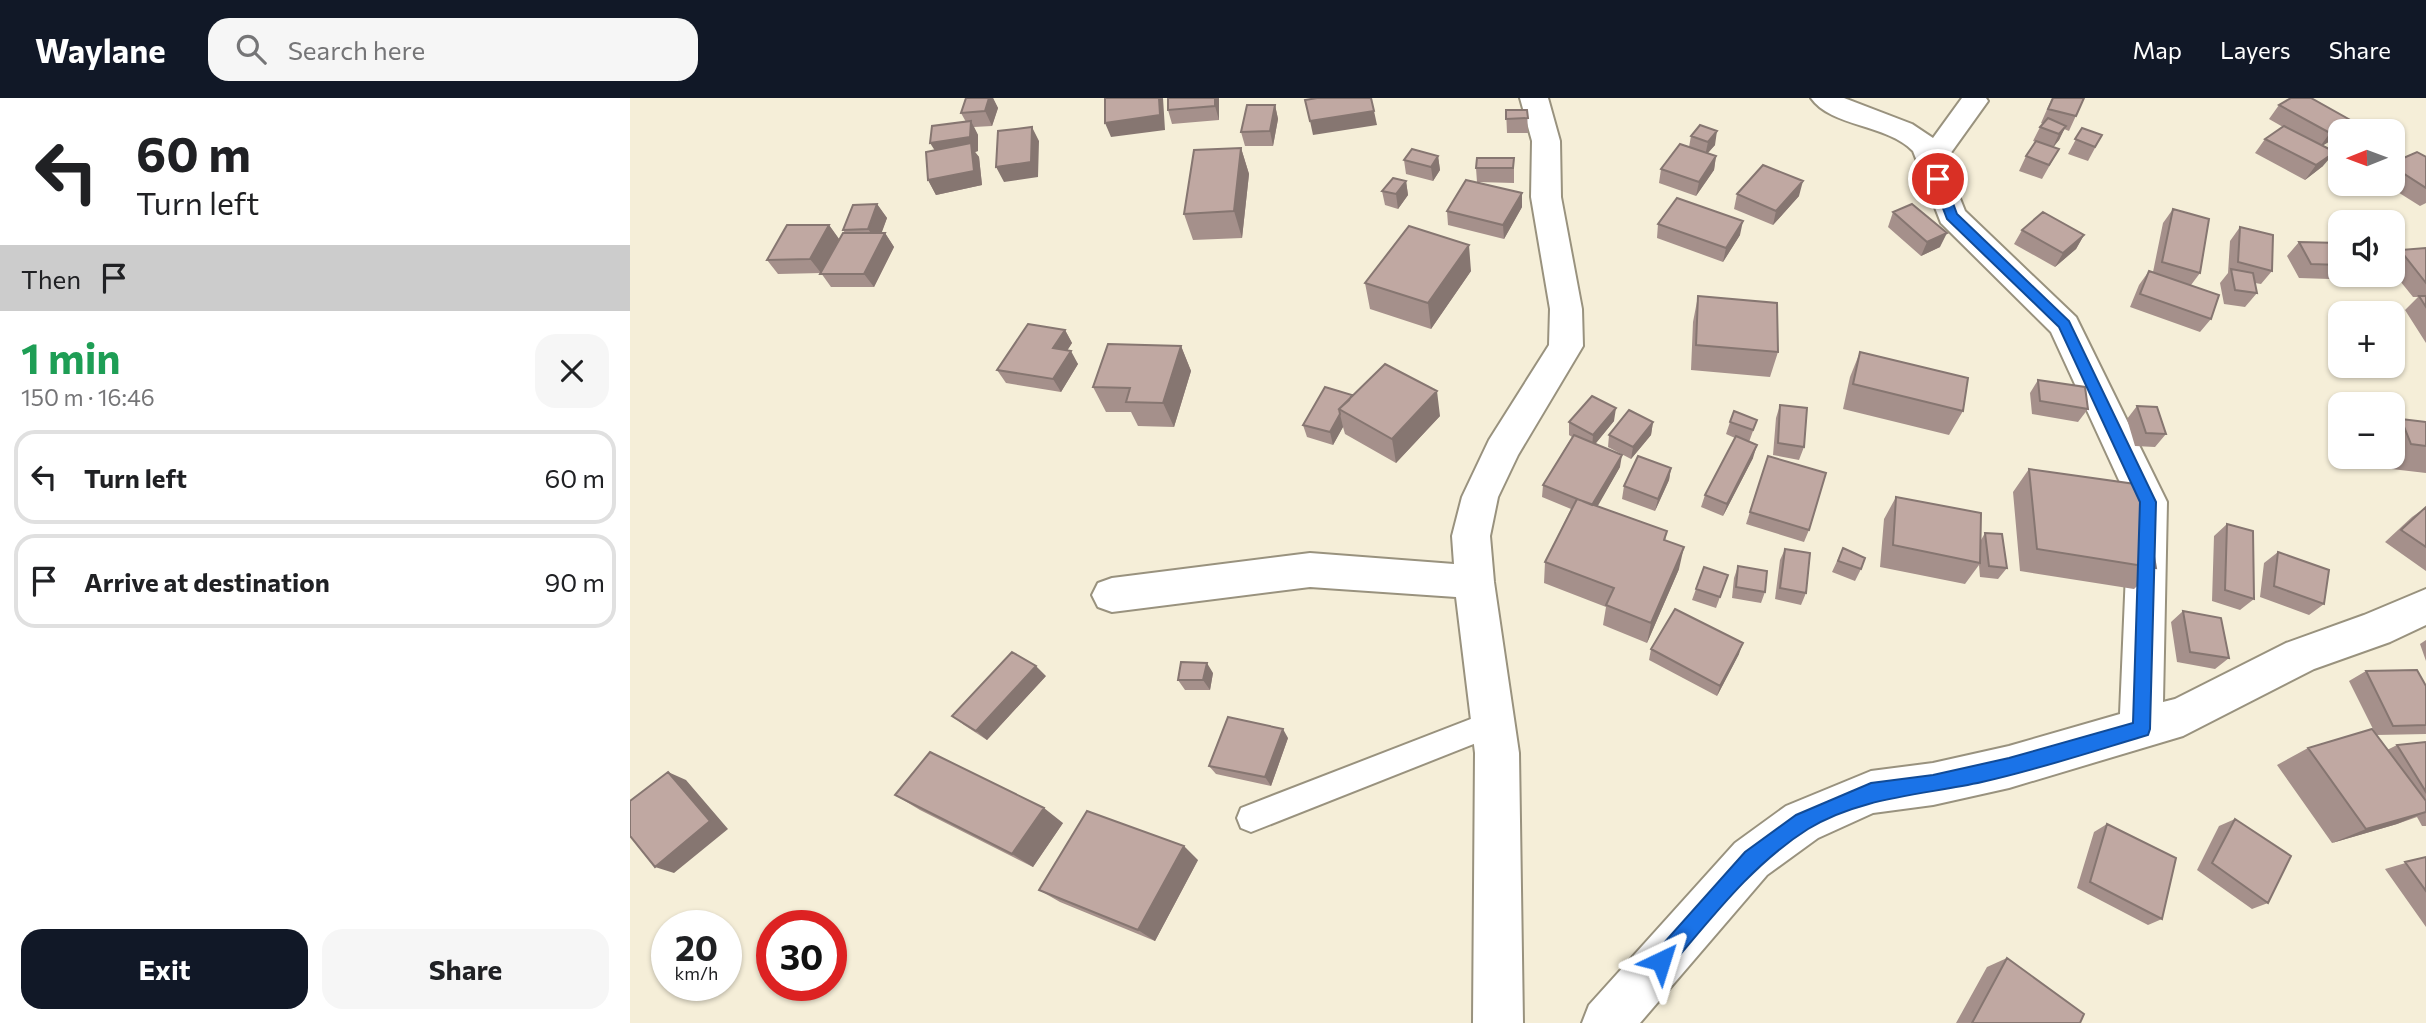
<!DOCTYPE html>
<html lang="en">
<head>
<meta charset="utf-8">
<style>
  :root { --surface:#fff; --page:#f6f6f6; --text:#202124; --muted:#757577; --line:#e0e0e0; --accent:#111827 }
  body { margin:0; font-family:Commissioner,sans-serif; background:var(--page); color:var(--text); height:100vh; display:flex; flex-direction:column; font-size:26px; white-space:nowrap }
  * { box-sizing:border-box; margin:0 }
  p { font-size:23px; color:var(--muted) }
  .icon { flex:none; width:38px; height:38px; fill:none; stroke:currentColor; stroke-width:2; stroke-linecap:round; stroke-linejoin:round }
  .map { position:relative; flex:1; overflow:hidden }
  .sheet { display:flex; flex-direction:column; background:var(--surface); width:630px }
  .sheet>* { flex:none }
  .guide { background:#fff; color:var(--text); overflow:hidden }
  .needle { width:46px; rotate:269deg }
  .fabs { position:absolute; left:1698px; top:21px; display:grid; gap:14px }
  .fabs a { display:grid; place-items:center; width:77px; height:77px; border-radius:14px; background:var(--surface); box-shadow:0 2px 5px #0004; font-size:35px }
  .speed { position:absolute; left:21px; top:812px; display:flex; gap:14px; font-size:35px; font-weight:700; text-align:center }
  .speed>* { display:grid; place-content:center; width:91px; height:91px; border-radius:50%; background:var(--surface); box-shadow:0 2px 5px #0004; line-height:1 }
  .speed small { font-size:18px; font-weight:400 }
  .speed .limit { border:10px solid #d22; background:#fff; color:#111 }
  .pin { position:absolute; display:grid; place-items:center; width:60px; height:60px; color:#fff; margin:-30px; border:4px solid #fff; border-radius:50%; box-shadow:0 2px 7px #0007 }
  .me { position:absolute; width:77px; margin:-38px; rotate:41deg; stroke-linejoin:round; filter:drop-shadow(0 0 5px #0008) }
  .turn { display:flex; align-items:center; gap:24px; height:147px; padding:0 21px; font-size:32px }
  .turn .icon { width:91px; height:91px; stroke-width:2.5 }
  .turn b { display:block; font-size:49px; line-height:60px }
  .then { display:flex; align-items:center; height:66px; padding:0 21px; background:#0003; gap:14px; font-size:26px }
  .round { display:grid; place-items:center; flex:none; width:74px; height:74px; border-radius:21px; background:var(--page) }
  .head { display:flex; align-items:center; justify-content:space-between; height:119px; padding:0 21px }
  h1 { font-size:42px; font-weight:700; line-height:52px; color:#1e9e55 }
  .primary-button { display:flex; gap:14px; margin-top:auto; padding:14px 21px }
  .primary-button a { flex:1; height:80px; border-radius:21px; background:var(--accent); color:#fff; font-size:28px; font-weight:700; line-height:80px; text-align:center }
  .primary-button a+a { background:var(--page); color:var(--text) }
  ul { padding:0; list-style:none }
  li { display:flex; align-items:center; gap:21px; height:94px; margin:0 14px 10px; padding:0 7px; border:4px solid var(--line); border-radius:21px }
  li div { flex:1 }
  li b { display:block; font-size:26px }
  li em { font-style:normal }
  header { display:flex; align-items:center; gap:42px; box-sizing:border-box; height:98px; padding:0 35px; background:var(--accent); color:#fff }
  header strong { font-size:33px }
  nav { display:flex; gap:38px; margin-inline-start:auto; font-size:24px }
  .search { width:490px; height:63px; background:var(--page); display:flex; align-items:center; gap:18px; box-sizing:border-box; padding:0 24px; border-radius:21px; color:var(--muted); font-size:26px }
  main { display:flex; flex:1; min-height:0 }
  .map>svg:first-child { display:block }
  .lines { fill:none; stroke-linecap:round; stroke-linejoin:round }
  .lane-casing { stroke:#99927e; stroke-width:4 }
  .street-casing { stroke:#99927e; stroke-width:4 }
  .lane { fill:#fff; fill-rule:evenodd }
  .street { fill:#fff; fill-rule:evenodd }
  .wall { fill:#a5908b }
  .shaded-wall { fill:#867671 }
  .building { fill:#c0a8a2; stroke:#867671; stroke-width:2 }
  .route { fill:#1a73e8; stroke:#114b97; stroke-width:2 }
</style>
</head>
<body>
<header>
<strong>Waylane</strong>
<div class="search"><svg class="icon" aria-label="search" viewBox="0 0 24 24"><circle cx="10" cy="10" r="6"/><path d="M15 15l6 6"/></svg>Search here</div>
<nav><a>Map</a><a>Layers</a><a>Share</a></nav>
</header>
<main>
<section class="sheet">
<div class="guide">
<div class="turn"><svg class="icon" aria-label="left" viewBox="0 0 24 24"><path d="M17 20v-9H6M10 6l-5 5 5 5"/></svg><div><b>60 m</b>Turn left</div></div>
<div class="then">Then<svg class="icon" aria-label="arrive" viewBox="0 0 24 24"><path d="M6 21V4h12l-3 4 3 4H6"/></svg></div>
</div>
<div class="head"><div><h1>1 min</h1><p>150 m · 16:46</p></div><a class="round"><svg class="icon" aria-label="close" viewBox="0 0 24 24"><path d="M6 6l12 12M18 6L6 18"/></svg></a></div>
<ul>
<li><svg class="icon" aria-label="left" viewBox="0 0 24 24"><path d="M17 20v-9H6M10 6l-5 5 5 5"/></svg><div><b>Turn left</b></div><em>60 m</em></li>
<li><svg class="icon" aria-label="arrive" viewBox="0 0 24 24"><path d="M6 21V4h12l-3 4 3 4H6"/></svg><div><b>Arrive at destination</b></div><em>90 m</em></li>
</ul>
<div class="primary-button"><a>Exit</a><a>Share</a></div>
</section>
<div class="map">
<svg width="1796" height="925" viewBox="0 0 1796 925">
  <rect width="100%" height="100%" fill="#f5eed8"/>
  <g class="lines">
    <defs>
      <path id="lane" d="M 864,612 L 874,616 L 878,625 L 874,634 L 621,734 L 611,730 L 607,720 L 611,710 Z"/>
      <path id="street" d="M 890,0 L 918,0 L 930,43 L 931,99 L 952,211 L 953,248 L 888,357 L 868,399 L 860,438 L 864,484 L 889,655 L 893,925 L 843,925 L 845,655 L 826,499 L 680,489 L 482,514 L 468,509 L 462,497 L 468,485 L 482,480 L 680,455 L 824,466 L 822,438 L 832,399 L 859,342 L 919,247 L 920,211 L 901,99 L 902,43 Z
        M 1181,0 L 1214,0 L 1282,26 L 1303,40 L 1332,0 L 1356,0 L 1358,3 L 1315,63 L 1335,113 L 1446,219 L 1537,404 L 1533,604 L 1545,601 L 1656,545 L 1734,517 L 1796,491 L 1796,527 L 1760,544 L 1684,571 L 1553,638 L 1379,690 L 1303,707 L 1243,715 L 1188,740 L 1137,777 L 1010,925 L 952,925 L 959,907 L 1105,745 L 1156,708 L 1241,673 L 1303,665 L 1379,648 L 1490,616 L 1499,404 L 1421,234 L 1311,125 L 1283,53 C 1257,26 1201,29 1181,0 Z"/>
    </defs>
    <use href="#lane" class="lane-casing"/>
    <use href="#street" class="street-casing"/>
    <use href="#lane" class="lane"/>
    <use href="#street" class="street"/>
  </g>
  <path class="wall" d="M 317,0 L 363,0 L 368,10 L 362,28 L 344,29 L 348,37 L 348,53 L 345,54 L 349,59 L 352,87 L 306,97 L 298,82 L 305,53 L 336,24 L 331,15 L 336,0 Z
    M 589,0 L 589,22 L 542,26 L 538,12 Z
    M 1422,0 L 1454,0 L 1439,33 L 1434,31 L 1429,42 L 1423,49 L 1429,51 L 1412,81 L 1389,73 L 1396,58 L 1406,44 L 1403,43 L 1410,29 L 1413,26 L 1411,25 Z
    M 645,7 L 648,21 L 643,48 L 615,48 L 611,34 Z
    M 1649,7 L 1722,23 L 1693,47 L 1693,68 L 1675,82 L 1625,55 L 1635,41 L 1653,29 L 1639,21 Z
    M 876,12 L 897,12 L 898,35 L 877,35 Z
    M 1452,30 L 1472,37 L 1458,63 L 1438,56 Z
    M 1061,38 L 1085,47 L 1078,55 L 1086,58 L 1084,72 L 1066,98 L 1029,85 L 1031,71 L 1059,49 Z
    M 611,50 L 619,76 L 612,140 L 563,142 L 554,116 Z
    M 808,58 L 810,72 L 803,83 L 776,76 L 774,62 Z
    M 1796,59 L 1796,105 L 1790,108 L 1755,86 L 1762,86 L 1762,65 Z
    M 884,60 L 884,85 L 847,84 L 892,95 L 892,109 L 874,141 L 818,127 L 817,113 L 847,84 L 846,70 Z
    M 776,83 L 778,97 L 768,111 L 755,107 L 752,93 Z
    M 1107,96 L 1169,98 L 1143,127 L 1104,111 Z
    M 247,106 L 257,120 L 251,135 L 255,135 L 264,149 L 244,189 L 201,189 L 191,175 L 148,176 L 137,162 L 199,127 L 209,141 L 200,158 L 215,135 L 213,132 Z
    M 1543,111 L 1570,175 L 1561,187 L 1581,221 L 1570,234 L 1500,209 L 1509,187 L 1519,173 L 1523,174 L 1533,125 Z
    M 1263,114 L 1310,149 L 1291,158 L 1258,129 Z
    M 1028,126 L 1110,137 L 1093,164 L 1027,140 Z
    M 1610,129 L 1642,173 L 1631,186 L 1625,185 L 1627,195 L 1615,209 L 1594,206 L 1590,185 L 1598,175 L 1600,143 Z
    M 1392,132 L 1454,137 L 1446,151 L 1425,169 L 1384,146 Z
    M 1669,144 L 1710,145 L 1710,177 L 1736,177 L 1731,182 L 1669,180 L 1657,158 Z
    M 1796,150 L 1796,245 L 1775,212 L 1788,199 L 1783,199 L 1762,173 L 1762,160 L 1770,152 Z
    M 841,173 L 801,231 L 740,211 L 735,185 Z
    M 1068,198 L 1148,254 L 1140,279 L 1061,272 L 1063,224 Z
    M 435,232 L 442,245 L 437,252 L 448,266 L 431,294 L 376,285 L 367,272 Z
    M 551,248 L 561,273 L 544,329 L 508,328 L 501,314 L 476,314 L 463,289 Z
    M 1230,254 L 1333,313 L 1319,337 L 1213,311 L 1220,279 Z
    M 1408,282 L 1458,311 L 1448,324 L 1402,316 L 1400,295 Z
    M 722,297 L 722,298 L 810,318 L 766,365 L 715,336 L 713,329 L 703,347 L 677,339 L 673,327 Z
    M 1150,307 L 1174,349 L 1169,362 L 1143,357 L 1146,320 Z
    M 1507,308 L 1536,336 L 1525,349 L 1505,348 L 1497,321 Z
    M 1771,321 L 1796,324 L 1796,375 L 1753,370 L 1749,359 L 1762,359 L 1762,329 Z
    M 1127,322 L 1119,344 L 1123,360 L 1093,418 L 1071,409 L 1075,397 L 1105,340 L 1096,336 L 1100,324 Z
    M 984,323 L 965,346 L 990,369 L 967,408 L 1037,433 L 1035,443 L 1049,471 L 1017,545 L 973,527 L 976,509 L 914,485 L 915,464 L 941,411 L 912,399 L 913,387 L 942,339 L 939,337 L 939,324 Z
    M 1023,324 L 1021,337 L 1001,361 L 978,349 L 979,337 Z
    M 1138,358 L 1179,432 L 1174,444 L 1116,426 Z
    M 1041,370 L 1039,382 L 1025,413 L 992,401 L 994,388 Z
    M 1399,371 L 1526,470 L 1504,491 L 1390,473 L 1383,394 Z
    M 1266,399 L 1351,442 L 1355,435 L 1377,470 L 1368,481 L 1350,479 L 1349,467 L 1335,486 L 1250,469 L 1254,421 Z
    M 1796,409 L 1796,473 L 1755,444 L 1782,419 Z
    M 1597,426 L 1624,501 L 1610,512 L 1582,503 L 1584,438 Z
    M 1213,450 L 1231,471 L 1225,483 L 1202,474 Z
    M 1155,451 L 1176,495 L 1171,507 L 1145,501 L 1150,462 Z
    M 1648,454 L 1694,506 L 1679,517 L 1630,499 L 1634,465 Z
    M 1108,468 L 1135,494 L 1131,505 L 1102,500 L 1104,480 Z
    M 1098,477 L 1086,510 L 1062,502 L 1066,491 Z
    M 1553,513 L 1599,560 L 1585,571 L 1547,564 L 1541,524 Z
    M 1796,542 L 1796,563 L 1790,546 Z
    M 1021,551 L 1109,556 L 1087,598 L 1019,562 Z
    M 1736,573 L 1796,588 L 1796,636 L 1746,637 L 1757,652 L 1767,647 L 1796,644 L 1796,728 L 1792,728 L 1787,719 L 1767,726 L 1702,745 L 1647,667 L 1678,650 L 1745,635 L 1719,583 Z
    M 583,575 L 580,592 L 555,592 L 548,582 Z
    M 416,578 L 357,642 L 334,627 L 322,618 Z
    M 658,640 L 641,688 L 586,676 L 579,668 Z
    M 265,697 L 433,725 L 403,769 L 290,712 Z
    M 1605,721 L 1638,805 L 1622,811 L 1567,772 L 1589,728 Z
    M 1477,726 L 1532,821 L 1518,827 L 1447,790 L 1464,734 Z
    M 1796,759 L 1796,829 L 1755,771 Z
    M 568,762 L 525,843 L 430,804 L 409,792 Z
    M 1377,860 L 1450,925 L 1326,925 L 1357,869 Z"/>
  <path class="shaded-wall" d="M 359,0 L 363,0 L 368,10 L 362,28 L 355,13 Z
    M 529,0 L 533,0 L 535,32 L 481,39 L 475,25 Z
    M 585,0 L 589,0 L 589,22 L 585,8 Z
    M 645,7 L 648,21 L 643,48 L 640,33 Z
    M 744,13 L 747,27 L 683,37 L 680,23 Z
    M 341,23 L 348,37 L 348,53 L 345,54 L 349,59 L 352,87 L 306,97 L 298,82 L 309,59 L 300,45 Z
    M 1722,23 L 1714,33 L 1710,33 L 1710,37 L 1689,50 L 1700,35 Z
    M 1436,28 L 1429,42 L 1422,51 L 1429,36 Z
    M 402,29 L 409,43 L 408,79 L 374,84 L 366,69 Z
    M 1087,33 L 1085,47 L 1075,58 L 1078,44 Z
    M 611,50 L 619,76 L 612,140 L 604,113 Z
    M 1705,54 L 1693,68 L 1675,82 L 1686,67 Z
    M 808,58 L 810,72 L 803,83 L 801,69 Z
    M 1086,58 L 1084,72 L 1066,98 L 1069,84 Z
    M 776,83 L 778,97 L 768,111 L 766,96 Z
    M 1173,83 L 1169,98 L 1143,127 L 1146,113 Z
    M 892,95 L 892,109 L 874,141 L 873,127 Z
    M 247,106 L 257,120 L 248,145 L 238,131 Z
    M 1113,123 L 1110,137 L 1093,164 L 1096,150 Z
    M 199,127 L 209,141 L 191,175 L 180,161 Z
    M 255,135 L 264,149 L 244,189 L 234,176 Z
    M 1317,135 L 1310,149 L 1291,158 L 1297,144 Z
    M 1454,137 L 1446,151 L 1425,169 L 1433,155 Z
    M 839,147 L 841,173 L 801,231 L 798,205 Z
    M 435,232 L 442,245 L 430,264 L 423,250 Z
    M 551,248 L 561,273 L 544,329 L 533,305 Z
    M 441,253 L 448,266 L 431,294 L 423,281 Z
    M 807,293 L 810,318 L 766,365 L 762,341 Z
    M 986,310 L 984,323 L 962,350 L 963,337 Z
    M 710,316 L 713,329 L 703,347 L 700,334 Z
    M 1023,324 L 1021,337 L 1001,361 L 1003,349 Z
    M 1127,347 L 1123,360 L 1093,418 L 1097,406 Z
    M 992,357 L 990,369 L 961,420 L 962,407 Z
    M 1041,370 L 1039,382 L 1025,413 L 1028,401 Z
    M 1054,449 L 1049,471 L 1017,545 L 1021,525 Z
    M 1113,545 L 1109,556 L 1087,598 L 1090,588 Z
    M 577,565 L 583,575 L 580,592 L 573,582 Z
    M 406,568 L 416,578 L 357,642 L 346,633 Z
    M 653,631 L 658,640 L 641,688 L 635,679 Z
    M 38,674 L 56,682 L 98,731 L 44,775 L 25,769 Z
    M 414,710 L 433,725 L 403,769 L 382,756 Z
    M 1796,714 L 1767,726 L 1702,745 L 1736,731 Z
    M 554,748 L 568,762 L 525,843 L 508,832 Z"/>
  <path class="building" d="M 336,0 L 359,0 L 355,13 L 331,15 Z
    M 475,0 L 529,0 L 530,17 L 475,25 Z
    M 538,0 L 585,0 L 585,8 L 538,12 Z
    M 687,0 L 741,0 L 744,13 L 680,23 L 675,2 Z
    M 1423,0 L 1454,0 L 1446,18 L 1418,11 Z
    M 1661,0 L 1681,0 L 1722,23 L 1700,35 L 1649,7 Z
    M 617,7 L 645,7 L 640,33 L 611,34 Z
    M 876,12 L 897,12 L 898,20 L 876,21 Z
    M 1418,20 L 1436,28 L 1429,36 L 1410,29 Z
    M 341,23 L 340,39 L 300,45 L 302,28 Z
    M 1070,27 L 1087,33 L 1078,44 L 1061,38 Z
    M 1654,28 L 1705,54 L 1686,67 L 1635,41 Z
    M 402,29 L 401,64 L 366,69 L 368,33 Z
    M 1452,30 L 1472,37 L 1465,49 L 1445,41 Z
    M 1406,43 L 1429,51 L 1419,67 L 1396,58 Z
    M 341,45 L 344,73 L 298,82 L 296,54 Z
    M 1050,46 L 1086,58 L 1069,84 L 1031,71 Z
    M 611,50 L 604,113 L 554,116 L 564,52 Z
    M 782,51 L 808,58 L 801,69 L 774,62 Z
    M 1787,54 L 1796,59 L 1796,90 L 1762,68 L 1762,65 Z
    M 847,60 L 884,60 L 883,70 L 846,70 Z
    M 1133,67 L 1173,83 L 1146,113 L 1107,96 Z
    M 763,80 L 776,83 L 766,96 L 752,93 Z
    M 836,82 L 892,95 L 873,127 L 817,113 Z
    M 1047,100 L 1113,123 L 1096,150 L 1028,126 Z
    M 247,106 L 238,131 L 213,132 L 223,107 Z
    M 1282,106 L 1317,135 L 1297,144 L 1263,114 Z
    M 1543,111 L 1579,121 L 1570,175 L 1532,164 Z
    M 1413,114 L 1454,137 L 1433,155 L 1392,132 Z
    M 157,127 L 199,127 L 180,161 L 137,162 Z
    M 779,128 L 839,147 L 798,205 L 735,185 Z
    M 1610,129 L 1643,137 L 1642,173 L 1608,164 Z
    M 213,135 L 255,135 L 234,176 L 190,176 Z
    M 1669,144 L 1710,145 L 1710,167 L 1681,166 Z
    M 1796,150 L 1796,185 L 1770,152 Z
    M 1601,171 L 1623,175 L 1627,195 L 1605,192 Z
    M 1519,173 L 1589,197 L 1581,221 L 1510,196 Z
    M 1068,198 L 1147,205 L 1148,254 L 1066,247 Z
    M 1789,198 L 1796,198 L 1796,209 Z
    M 398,226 L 435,232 L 423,250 L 441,253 L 423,281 L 367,272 Z
    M 478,246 L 551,248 L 533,305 L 496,304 L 500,290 L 463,289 Z
    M 1230,254 L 1338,280 L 1333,313 L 1223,286 Z
    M 755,266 L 807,293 L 762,341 L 709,311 Z
    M 1408,282 L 1455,289 L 1458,311 L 1410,303 Z
    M 695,289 L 722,297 L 719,302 L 709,311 L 710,316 L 700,334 L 673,327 Z
    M 962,298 L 986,310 L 963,337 L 939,324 Z
    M 1150,307 L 1177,310 L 1174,349 L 1148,345 Z
    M 1507,308 L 1527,309 L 1536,336 L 1516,335 Z
    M 999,312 L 1023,324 L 1003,349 L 979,337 Z
    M 1104,313 L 1127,322 L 1123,332 L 1100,324 Z
    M 1771,321 L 1796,324 L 1796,348 L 1781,346 Z
    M 944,337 L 992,357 L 962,407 L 913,387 Z
    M 1106,338 L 1127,347 L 1097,406 L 1075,397 Z
    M 1008,358 L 1041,370 L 1028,401 L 994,388 Z
    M 1138,358 L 1196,375 L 1179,432 L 1120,414 Z
    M 1399,371 L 1512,387 L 1526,470 L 1407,451 Z
    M 1266,399 L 1351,415 L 1350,465 L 1263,447 Z
    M 947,401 L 1037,433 L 1034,442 L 1054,449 L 1021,525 L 976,507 L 984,490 L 915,464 Z
    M 1796,409 L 1796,449 L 1771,432 Z
    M 1597,426 L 1623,433 L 1624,501 L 1595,492 Z
    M 1355,435 L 1372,436 L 1377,470 L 1359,468 Z
    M 1213,450 L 1235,460 L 1231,471 L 1208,463 Z
    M 1155,451 L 1180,455 L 1176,495 L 1150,490 Z
    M 1648,454 L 1699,472 L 1694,506 L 1644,488 Z
    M 1108,468 L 1137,473 L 1135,494 L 1106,489 Z
    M 1074,469 L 1098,477 L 1090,499 L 1066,491 Z
    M 1045,511 L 1113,545 L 1090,588 L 1021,551 Z
    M 1553,513 L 1591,520 L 1599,560 L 1560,554 Z
    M 382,554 L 406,568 L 346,633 L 322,618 Z
    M 551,564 L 577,565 L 573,582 L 548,582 Z
    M 1787,572 L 1796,588 L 1796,627 L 1763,628 L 1736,573 Z
    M 598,619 L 653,631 L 635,679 L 579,668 Z
    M 1742,631 L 1796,703 L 1796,714 L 1736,731 L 1678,650 Z
    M 1796,644 L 1796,694 L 1767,647 Z
    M 300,654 L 414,710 L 382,756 L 265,697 Z
    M 38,674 L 80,723 L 25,769 L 0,738 L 0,703 Z
    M 457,713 L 554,748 L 508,832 L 409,792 Z
    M 1605,721 L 1661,758 L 1638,805 L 1582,765 Z
    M 1477,726 L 1546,760 L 1532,821 L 1460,784 Z
    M 1796,759 L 1796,793 L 1775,764 Z
    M 1377,860 L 1454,916 L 1450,925 L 1342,925 Z"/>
  <path class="route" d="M 1308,77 L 1314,81 L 1327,116 L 1439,223 L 1526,404 L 1520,631 L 1518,637 L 1511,639 C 1458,655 1406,672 1352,684 C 1293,697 1230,699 1178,731 C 1121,767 1081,821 1038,871 L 1031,873 L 1024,871 L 1021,863 L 1024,856 L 1115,754 L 1166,717 L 1241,685 L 1303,677 L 1379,660 L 1503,625 L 1510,404 L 1429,229 L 1317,121 L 1302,81 Z"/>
</svg>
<div class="fabs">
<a><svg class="needle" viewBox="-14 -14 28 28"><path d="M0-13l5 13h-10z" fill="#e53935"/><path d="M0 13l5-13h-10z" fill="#757577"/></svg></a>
<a><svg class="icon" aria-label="sound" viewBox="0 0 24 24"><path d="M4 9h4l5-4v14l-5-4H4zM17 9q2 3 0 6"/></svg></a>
<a>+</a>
<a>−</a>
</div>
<div class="speed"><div>20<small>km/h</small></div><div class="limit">30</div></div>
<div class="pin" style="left:1308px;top:81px;background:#d93025"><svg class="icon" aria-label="arrive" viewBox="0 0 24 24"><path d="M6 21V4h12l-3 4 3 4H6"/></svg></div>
<svg class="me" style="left:1031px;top:863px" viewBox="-20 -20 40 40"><path d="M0-17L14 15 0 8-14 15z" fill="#1a73e8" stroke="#fff" stroke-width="4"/></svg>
</div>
</main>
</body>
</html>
